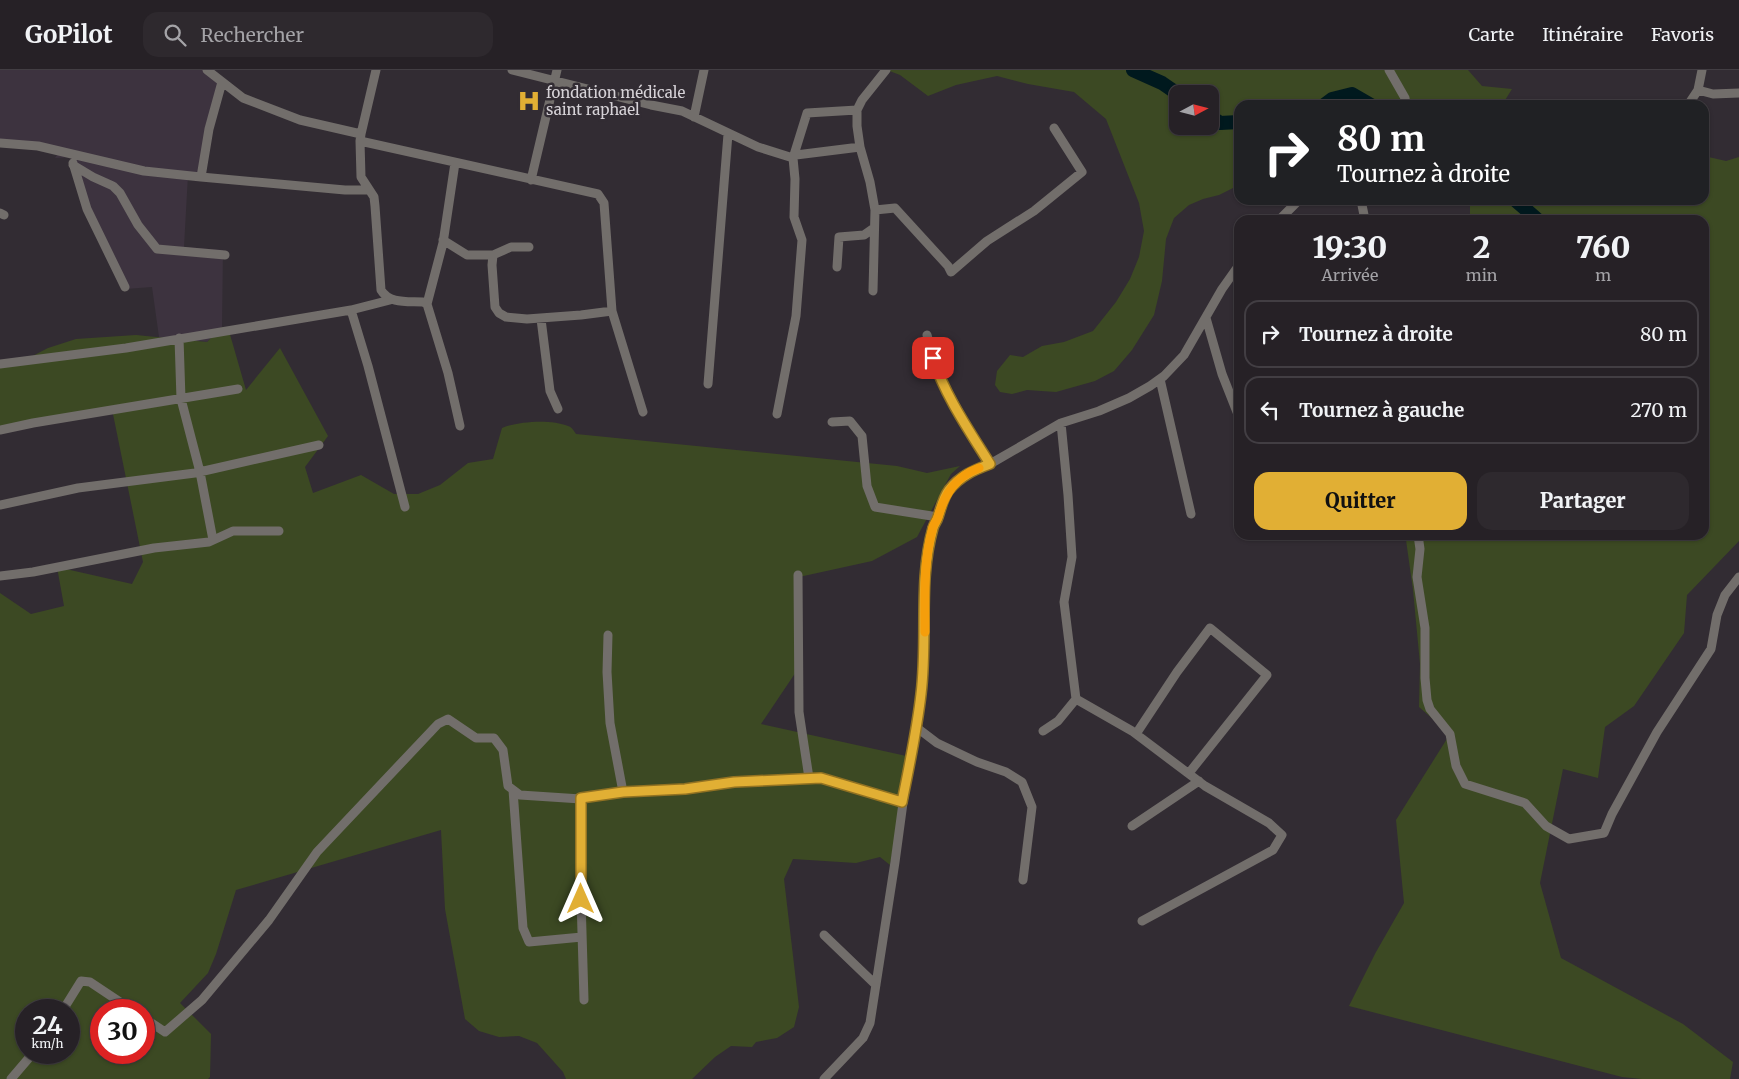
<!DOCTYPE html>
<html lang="fr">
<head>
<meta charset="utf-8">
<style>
  :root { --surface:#262126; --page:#2e292e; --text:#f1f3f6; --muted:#a4a3a7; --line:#423e43; --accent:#e1af34 }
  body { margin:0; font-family:Merriweather,serif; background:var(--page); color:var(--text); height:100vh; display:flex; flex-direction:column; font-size:19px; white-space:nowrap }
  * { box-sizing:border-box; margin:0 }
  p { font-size:16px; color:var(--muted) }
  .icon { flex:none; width:28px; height:28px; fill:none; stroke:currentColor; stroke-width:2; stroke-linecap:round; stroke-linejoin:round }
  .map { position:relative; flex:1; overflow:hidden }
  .side { position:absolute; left:1234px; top:145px; width:475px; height:325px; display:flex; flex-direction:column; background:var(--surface); border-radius:15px; box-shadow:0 1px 4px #0004,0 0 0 1px var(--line) }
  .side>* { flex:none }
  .hud { position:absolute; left:1234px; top:30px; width:475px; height:105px; border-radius:15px; box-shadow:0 1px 4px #0004,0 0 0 1px var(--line); background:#202124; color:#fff; overflow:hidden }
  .needle { width:32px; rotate:83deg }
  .tools { position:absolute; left:1169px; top:15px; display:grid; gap:10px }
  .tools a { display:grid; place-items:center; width:50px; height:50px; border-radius:10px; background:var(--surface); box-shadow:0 1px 4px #0004,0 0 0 1px var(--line); font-size:25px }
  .speed { position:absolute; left:15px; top:929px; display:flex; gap:10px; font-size:25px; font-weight:700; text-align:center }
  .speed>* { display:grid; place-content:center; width:65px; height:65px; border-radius:50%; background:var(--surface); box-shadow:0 1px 4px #0004,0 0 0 1px var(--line); line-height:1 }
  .speed small { font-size:12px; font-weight:400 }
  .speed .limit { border:8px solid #d22; background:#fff; color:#111 }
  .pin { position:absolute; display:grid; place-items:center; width:42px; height:42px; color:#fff; margin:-21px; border-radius:10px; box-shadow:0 2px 8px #0006 }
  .me { position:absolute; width:55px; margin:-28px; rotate:0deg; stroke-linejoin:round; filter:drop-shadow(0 0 4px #0008) }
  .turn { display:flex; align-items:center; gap:18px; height:105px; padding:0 20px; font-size:22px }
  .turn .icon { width:65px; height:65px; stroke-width:2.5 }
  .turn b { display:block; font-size:35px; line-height:42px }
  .eta { display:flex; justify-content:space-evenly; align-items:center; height:85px; text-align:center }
  .eta b { font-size:30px; font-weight:800; line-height:35px }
  .action { display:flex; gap:10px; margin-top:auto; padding:10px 20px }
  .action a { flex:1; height:58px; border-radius:15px; background:var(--accent); color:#111; font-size:20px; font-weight:800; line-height:58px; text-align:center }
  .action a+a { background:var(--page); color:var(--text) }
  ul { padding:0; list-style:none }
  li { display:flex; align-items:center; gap:15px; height:68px; margin:0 10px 8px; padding:0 10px; border:2px solid var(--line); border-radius:15px }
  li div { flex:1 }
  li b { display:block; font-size:19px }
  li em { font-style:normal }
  header { display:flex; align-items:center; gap:30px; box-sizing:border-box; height:70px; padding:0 25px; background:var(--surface); border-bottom:1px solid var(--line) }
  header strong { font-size:24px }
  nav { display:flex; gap:28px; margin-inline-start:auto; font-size:18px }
  .search { width:350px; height:45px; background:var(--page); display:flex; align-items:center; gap:12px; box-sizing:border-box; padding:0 18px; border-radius:15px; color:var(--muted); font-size:19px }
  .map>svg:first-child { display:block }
  .built { fill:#3d333f }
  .green { fill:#3c4923; fill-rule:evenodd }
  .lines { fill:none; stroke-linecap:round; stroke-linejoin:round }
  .river { stroke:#00191e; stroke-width:14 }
  .street { stroke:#726e6b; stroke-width:9 }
  .route-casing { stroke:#927222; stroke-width:12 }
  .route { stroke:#e1af34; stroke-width:9 }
  .slow { stroke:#f59e0b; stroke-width:9 }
  .labels { text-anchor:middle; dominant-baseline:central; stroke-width:5; stroke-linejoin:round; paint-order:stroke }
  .poi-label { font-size:15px; fill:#d6d2d7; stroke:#322c33; text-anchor:start }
</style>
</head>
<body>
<header>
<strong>GoPilot</strong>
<div class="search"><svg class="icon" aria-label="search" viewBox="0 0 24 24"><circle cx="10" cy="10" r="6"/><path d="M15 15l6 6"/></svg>Rechercher</div>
<nav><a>Carte</a><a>Itinéraire</a><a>Favoris</a></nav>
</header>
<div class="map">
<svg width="1739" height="1009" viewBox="0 0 1739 1009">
  <rect width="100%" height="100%" fill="#322c33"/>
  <path class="built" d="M 0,0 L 207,0 L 222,12 L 201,107 L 188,105 L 184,177 L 223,180 L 222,257 L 207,272 L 159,267 L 152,217 L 126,219 L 97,163 L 74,87 L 55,88 L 60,81 L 0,73 Z"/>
  <path class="green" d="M 887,0 L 1468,0 L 1482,16 L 1512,19 L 1502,35 L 1239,35 L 1239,115 L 1219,125 L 1203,129 L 1189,135 L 1174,148 L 1166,169 L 1162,211 L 1154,245 L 1132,280 L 1114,301 L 1095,311 L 1056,322 L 1027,320 L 1012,324 L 1000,322 L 995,315 L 997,301 L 1010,285 L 1023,287 L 1042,276 L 1064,272 L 1093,261 L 1116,232 L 1130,209 L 1139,187 L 1144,161 L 1139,133 L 1106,49 L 1074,22 L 1028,14 L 997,6 L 956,15 L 928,26 L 900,5 ZM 1178,24 L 1210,24 L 1210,56 L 1178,56 Z
    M 1704,86 L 1726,91 L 1739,87 L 1739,471 L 1687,525 L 1684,563 L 1634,636 L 1605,657 L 1598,708 L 1563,699 L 1540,813 L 1561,888 L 1683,954 L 1733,992 L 1730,1009 L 1642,1009 L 1622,1007 L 1349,936 L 1376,882 L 1404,833 L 1396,750 L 1450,664 L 1419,637 L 1420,594 L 1413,520 L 1406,470 L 1395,465 L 1704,465 L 1704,150 L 1470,150 L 1470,134 L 1462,130 L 1627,130 L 1631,134 L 1647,130 L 1704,130 Z
    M 222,257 L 229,261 L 246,320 L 280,278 L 328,366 L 305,397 L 313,423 L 361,405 L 394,424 L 418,424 L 440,415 L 468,393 L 493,389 L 502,358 C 518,351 552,349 568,356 C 572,357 574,361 576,364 L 897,396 L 927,403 L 960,396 L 951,404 L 917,467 L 872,491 L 799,507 L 800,596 L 761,654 L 911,687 L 890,795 L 880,787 L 856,793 L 793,789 L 784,809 L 799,937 L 794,957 L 777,968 L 756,972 L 752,977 L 731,976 L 715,987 L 692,1009 L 566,1009 L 563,1002 L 537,973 L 519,966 L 499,967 L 479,961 L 465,949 L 445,839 L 441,760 L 236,820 L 216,884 L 208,903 L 180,933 L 211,964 L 210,1007 L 208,1009 L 0,1009 L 0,523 L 31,544 L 64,536 L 57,497 L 132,514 L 143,492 L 113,344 L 84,344 L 0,362 L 0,292 L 21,292 L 48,278 L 76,269 L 136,265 L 207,272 ZM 26,940 L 69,940 L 69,982 L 26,982 ZM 101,940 L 144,940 L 144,982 L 101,982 Z"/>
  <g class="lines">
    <path class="river" d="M 1133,0 L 1162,13 L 1178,24
      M 1324,35 L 1332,29 L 1352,24 L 1371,35
      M 1210,46 L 1220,53 L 1239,52
      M 1515,130 L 1538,150"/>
    <path class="street" d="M 207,0 L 243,28 L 300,50 L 361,64 L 360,71 L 598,124 L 604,133 L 612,241 L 643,342
      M 512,0 L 651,35 L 682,41 L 758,77 L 793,88 L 796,85 L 860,77
      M 1389,0 L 1405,28 L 1406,35
      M 222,12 L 209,59 L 201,107 L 345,120 L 368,120
      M 1698,20 L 1713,24 L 1739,23
      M 1688,35 L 1698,20 L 1702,0
      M 694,47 L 704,0
      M 361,64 L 376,0
      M 360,71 L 361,107 L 374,127 L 375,136 L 381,220 C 389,234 408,231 423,232 L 427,234
      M 0,73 L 38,76 L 144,101 L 201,107
      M 73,93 L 87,139 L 125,217
      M 455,93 L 443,173 L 427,234 L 448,303 L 460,356
      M 73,95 L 93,107 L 113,116 L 120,123 L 138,155 L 157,179 L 225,185
      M 531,110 L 557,0
      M 1361,130 L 1365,150
      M 875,140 L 895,138 L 948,196 L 951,202 L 987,171 L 1034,141 L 1082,102 L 1054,58
      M 0,143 L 4,145
      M 1279,150 L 1299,130
      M 443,170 L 467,185 L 493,185 L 511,177 L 529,177
      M 493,185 L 492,195 L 495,237 L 499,243 L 506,247 L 527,249 L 581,245 L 612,241
      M 837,197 L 839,167 L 864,165 L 874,158
      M 873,221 L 875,140 L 870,112 L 860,77 L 857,56 L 857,40 L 862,30 L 886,0
      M 351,240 L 390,230
      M 1206,248 L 1222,304 L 1239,347
      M 541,249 L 550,321 L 558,339
      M 927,265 L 937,302 L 970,362 L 990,394
      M 179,268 L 181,329 L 200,402 L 213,470
      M 0,294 L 126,278 L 351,240 L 368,296 L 405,437
      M 1160,309 L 1191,444
      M 708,314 L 728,64
      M 777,344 L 796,246 L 802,170 L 794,147 L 795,109 L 793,88 L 807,43 L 857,40
      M 832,352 L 850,351 L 862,366 L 867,416 L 875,437 L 938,447
      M 1061,353 L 1068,425 L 1072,487 L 1064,532 L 1076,629 L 1132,661 L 1205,716 L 1269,753 L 1282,765 L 1273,780 L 1142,851
      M 0,360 L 33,353 L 238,319
      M 0,435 L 78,418 L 195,403 L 319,375
      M 1418,465 L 1420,479 L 1417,507 L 1425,558 L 1425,608 L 1427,630 L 1430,639 L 1450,664 L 1456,696 L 1465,714 L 1525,733 L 1546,756 L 1569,769 L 1604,763 L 1612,744 L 1657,662 L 1711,579 L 1717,545 L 1725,525 L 1739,507
      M 798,505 L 799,642 L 809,708
      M 0,506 L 33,502 L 154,478 L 209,472 L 233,461 L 279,461
      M 608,565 L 607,602 L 610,653 L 623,722
      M 916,657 L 937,673 L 977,692 L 1006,702 L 1022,712 L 1032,737 L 1023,810
      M 1043,661 L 1058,651 L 1076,629
      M 1136,664 L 1177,602 L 1210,558 L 1267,605 L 1189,703
      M 513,720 L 523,858 L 529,872 L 582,867
      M 581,729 L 581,829 L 584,930
      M 1132,756 L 1199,711
      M 824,865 L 876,915
      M 63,940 L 81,911 L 90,912 L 132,940
      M 144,948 L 165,962 L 202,930 L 269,850 L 317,782 L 438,654 L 448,649 L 476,668 L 494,668 L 503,680 L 508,716 L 520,725 L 581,729 L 623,722 L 685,719 L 734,712 L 821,708 L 903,733
      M 11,1009 L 34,982
      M 824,1009 L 863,968 L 870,953 L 895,792 L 903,733 L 921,623 L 925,568 L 925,512 L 928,484 L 934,457 L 938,447 L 940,437 L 949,420 L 965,405 L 990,394 L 1061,353 L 1099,341 L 1129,328 L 1150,316 L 1164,306 L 1184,285 L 1222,219 L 1239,195"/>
  </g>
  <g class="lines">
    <defs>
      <path id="route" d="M 581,829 L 581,728 L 623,722 L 685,719 L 734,712 L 821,708 L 902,732 C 909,697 917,660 921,624 C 928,569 918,511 933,458 C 934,454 937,451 938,447 C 941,438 943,428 949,420 C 960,406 974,400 990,394 C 970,362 944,324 933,288"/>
    </defs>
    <use href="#route" class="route-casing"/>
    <use href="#route" class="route"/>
    <path class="slow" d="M 925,562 C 925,527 923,491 933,457 C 934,454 937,450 938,447 C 945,424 955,407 979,398"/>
  </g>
  <defs>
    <symbol id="hospital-bare" viewBox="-9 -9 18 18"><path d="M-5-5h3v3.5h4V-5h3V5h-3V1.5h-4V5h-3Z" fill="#e1af34" stroke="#322c33" stroke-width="2.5" paint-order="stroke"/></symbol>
  </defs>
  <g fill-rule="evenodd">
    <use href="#hospital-bare" x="513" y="15" width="32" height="32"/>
  </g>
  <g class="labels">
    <g class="poi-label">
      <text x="546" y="22">fondation médicale<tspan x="546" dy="17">saint raphael</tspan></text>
    </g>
  </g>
</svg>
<div class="tools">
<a><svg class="needle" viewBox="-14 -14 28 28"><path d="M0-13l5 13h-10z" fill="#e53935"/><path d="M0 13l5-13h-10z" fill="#a4a3a7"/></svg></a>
</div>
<div class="speed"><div>24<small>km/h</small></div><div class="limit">30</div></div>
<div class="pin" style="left:933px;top:288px;background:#d93025"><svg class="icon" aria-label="arrive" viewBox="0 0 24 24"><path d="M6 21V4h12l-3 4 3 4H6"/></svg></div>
<svg class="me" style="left:581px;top:829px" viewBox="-20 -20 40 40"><path d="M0-17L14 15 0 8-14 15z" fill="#e1af34" stroke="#fff" stroke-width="4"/></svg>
<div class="hud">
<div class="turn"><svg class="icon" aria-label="right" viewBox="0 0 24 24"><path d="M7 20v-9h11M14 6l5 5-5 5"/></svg><div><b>80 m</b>Tournez à droite</div></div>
</div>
<section class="side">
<div class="eta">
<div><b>19:30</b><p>Arrivée</p></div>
<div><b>2</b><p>min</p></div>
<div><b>760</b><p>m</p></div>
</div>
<ul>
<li><svg class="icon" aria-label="right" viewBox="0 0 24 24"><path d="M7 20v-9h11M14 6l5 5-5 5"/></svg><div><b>Tournez à droite</b></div><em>80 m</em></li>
<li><svg class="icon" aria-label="left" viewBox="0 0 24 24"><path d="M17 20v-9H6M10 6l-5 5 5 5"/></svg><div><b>Tournez à gauche</b></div><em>270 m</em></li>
</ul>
<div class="action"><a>Quitter</a><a>Partager</a></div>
</section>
</div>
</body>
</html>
